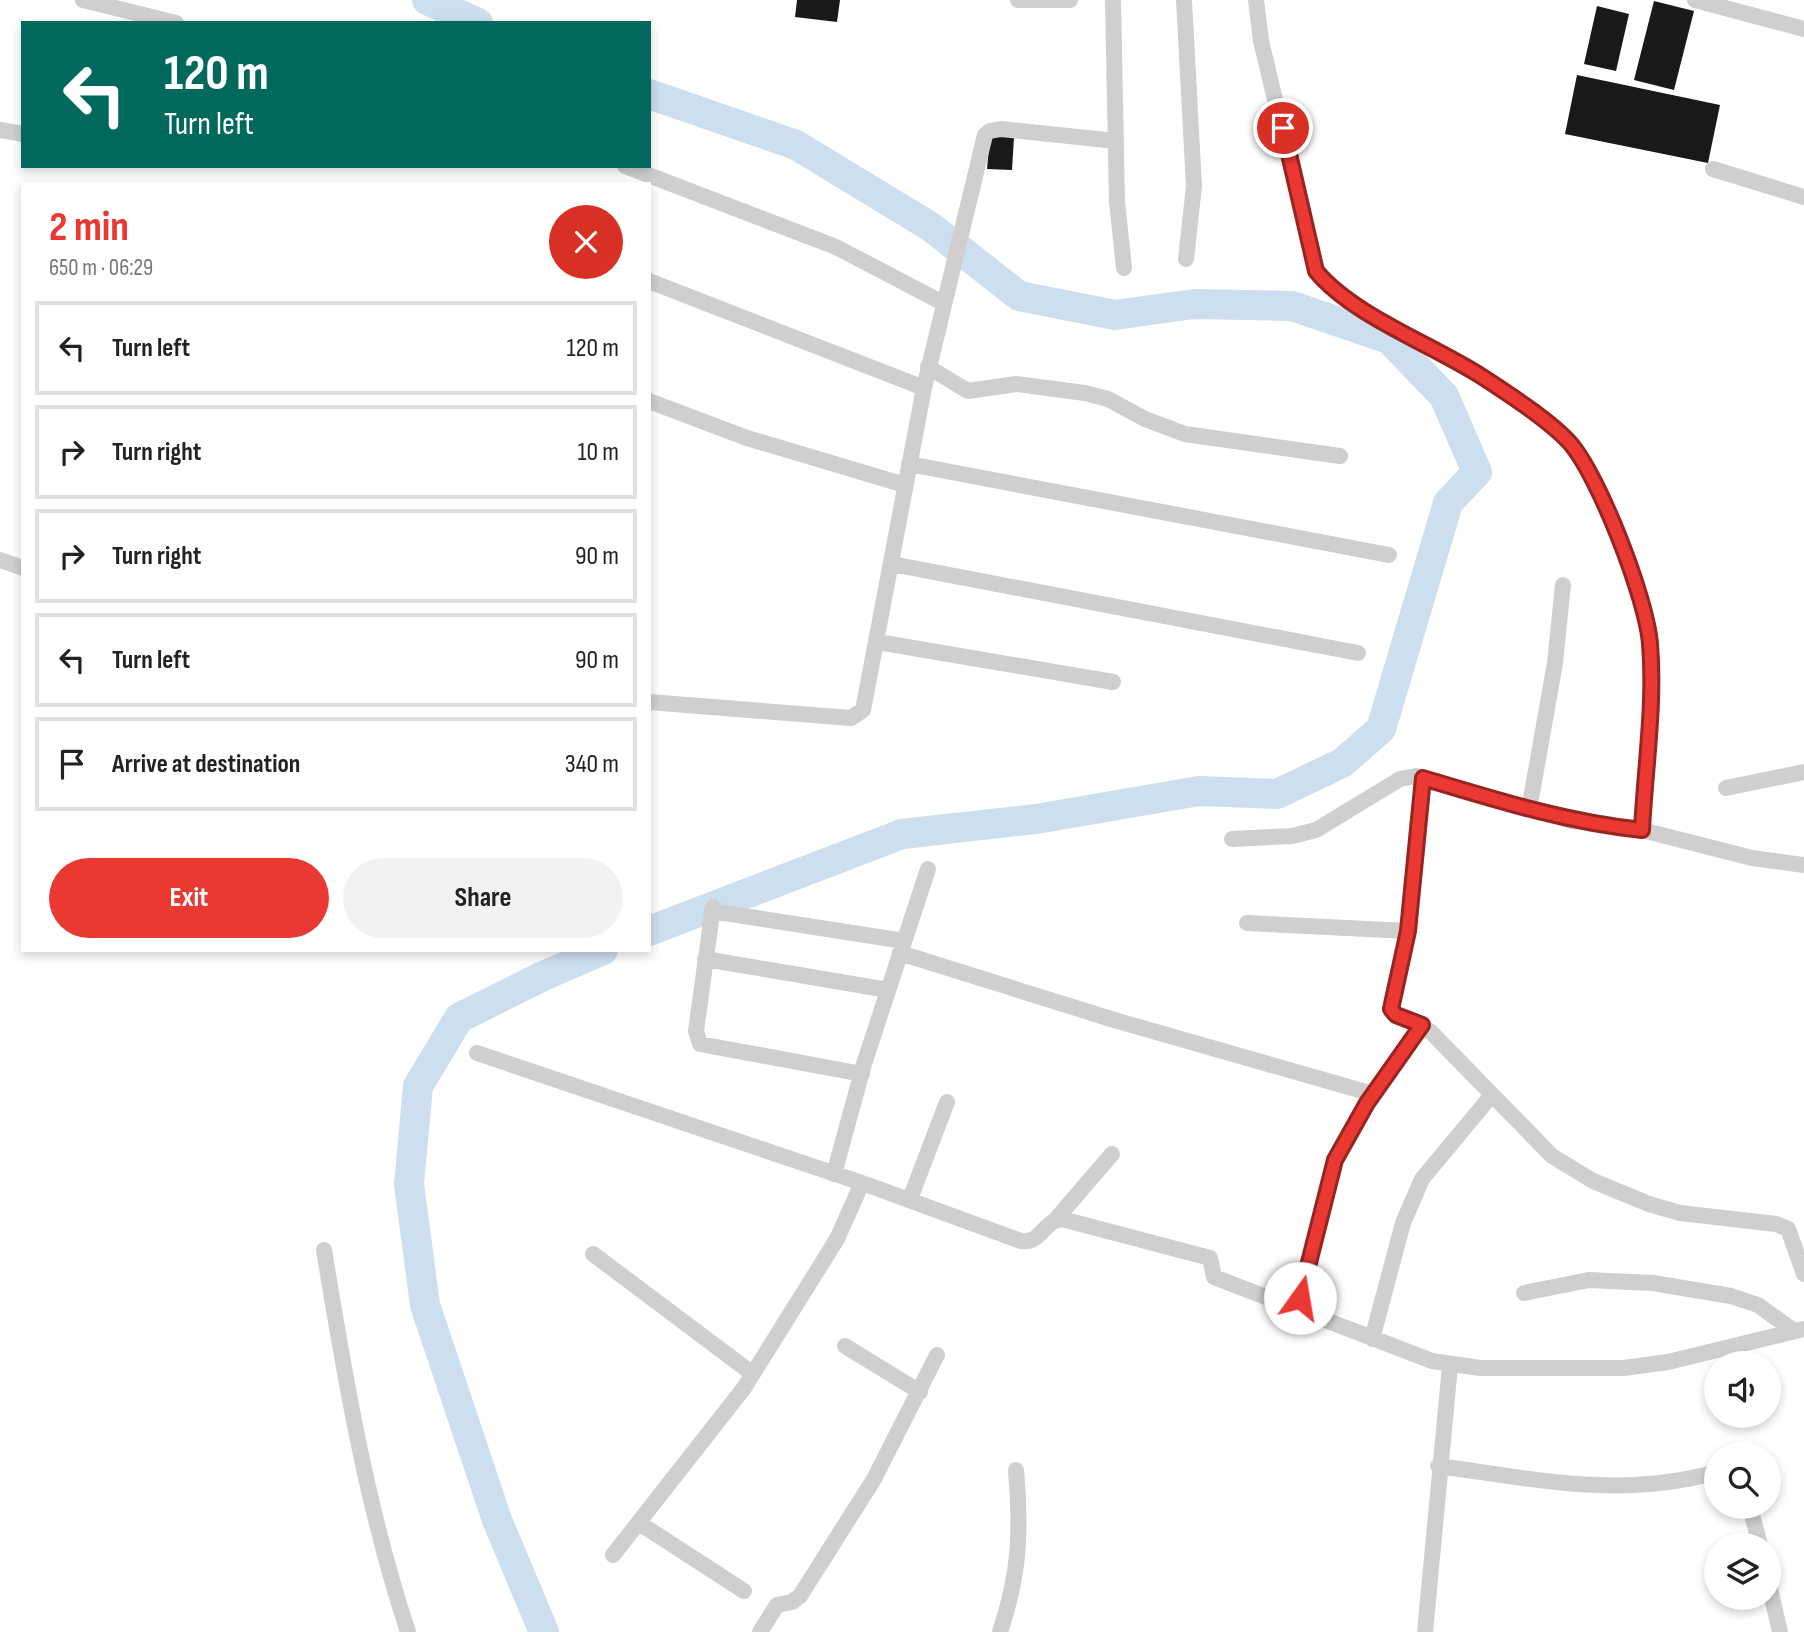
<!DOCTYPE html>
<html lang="en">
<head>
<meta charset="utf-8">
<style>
  :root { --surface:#fff; --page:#f2f2f2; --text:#222; --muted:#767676; --line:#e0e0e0; --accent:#ea3832 }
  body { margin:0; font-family:"Sofia Sans Condensed",sans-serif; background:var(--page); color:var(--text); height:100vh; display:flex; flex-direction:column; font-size:26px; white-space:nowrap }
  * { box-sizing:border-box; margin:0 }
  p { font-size:23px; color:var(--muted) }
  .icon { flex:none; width:38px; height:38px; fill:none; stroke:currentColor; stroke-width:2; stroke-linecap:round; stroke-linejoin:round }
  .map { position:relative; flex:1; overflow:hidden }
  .sheet { position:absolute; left:21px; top:182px; width:630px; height:770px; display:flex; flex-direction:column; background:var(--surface); border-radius:0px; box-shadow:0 4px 10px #0003 }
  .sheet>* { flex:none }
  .top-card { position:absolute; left:21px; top:21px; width:630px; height:147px; border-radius:0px; box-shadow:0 4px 10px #0003; background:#00695c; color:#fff; overflow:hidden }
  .tools { position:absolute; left:1704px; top:1351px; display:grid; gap:14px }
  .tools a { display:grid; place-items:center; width:77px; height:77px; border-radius:50%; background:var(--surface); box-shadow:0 4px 10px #0003; font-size:35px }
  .pin { position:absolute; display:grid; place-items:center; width:60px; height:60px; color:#fff; margin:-30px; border:4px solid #fff; border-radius:50%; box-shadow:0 2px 7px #0007 }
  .me { position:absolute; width:77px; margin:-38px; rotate:13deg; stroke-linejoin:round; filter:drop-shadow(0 0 5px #0008) }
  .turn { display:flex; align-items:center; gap:24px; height:147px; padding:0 28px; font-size:32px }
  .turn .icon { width:91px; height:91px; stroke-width:2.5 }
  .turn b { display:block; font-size:49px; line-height:60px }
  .round { display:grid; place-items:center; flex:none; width:74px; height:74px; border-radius:37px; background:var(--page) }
  .headline { display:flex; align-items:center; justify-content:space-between; height:119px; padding:0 28px }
  h1 { font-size:42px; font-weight:700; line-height:52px; color:var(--accent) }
  .cta { display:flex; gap:14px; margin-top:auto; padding:14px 28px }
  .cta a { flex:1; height:80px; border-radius:42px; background:var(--accent); color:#fff; font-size:28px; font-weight:700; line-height:80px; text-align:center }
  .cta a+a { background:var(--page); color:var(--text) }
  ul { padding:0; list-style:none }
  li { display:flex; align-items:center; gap:21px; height:94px; margin:0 14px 10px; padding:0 14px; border:4px solid var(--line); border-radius:0px }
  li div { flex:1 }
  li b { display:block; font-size:26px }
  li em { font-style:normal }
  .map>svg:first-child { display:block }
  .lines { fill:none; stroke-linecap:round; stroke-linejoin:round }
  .river { stroke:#cddeee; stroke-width:30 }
  .building { fill:#191919 }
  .street { stroke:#cfcfcf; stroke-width:16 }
  .route-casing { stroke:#982420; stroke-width:18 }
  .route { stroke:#ea3832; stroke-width:12 }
</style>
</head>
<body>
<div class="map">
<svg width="1804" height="1632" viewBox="0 0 1804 1632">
  <rect width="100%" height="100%" fill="#fff"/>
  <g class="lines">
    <path class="river" d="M 427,0 L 478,23
      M 649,94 L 796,145 L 931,227 L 1019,296 L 1115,315 L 1194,304 L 1292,306 L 1389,339 L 1444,396 L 1477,472 L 1448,503 L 1381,729 L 1342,763 L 1277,794 L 1199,791 L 1036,819 L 902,834 L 649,931
      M 544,1632 L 497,1520 L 425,1305 L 409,1184 L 418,1086 L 459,1018 L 543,976 L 603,950"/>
  </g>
  <path class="building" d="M 797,0 L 840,0 L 837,22 L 795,17 Z
    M 1654,1 L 1694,11 L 1674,90 L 1634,80 Z
    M 1597,6 L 1629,14 L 1616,71 L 1584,64 Z
    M 1577,75 L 1720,105 L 1708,163 L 1565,134 Z
    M 990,135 L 1014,137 L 1012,170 L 987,169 Z"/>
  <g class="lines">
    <path class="street" d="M 83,0 L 176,23
      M 1018,0 L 1070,0
      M 1113,0 L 1117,202 L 1124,268
      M 1184,0 L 1194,186 L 1186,259
      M 1256,0 L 1261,41 L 1316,271 C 1352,315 1431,344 1481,375 C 1507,393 1549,420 1570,443 C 1599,476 1646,600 1650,644 C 1655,705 1645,769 1642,830
      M 1695,0 L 1804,29
      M 0,130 L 23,134
      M 625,166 L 836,247 L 943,303
      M 1713,169 L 1804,197
      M 649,281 L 924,388
      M 928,367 L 968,391 L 1016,384 L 1085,393 L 1108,399 L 1145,419 L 1185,434 L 1340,456
      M 649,401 L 747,438 L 905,485
      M 909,464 L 1389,555
      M 0,560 L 23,568
      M 892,564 L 1358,653
      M 878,642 L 1113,682
      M 649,702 L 851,718 L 863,710 L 924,388 L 985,135 L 990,131 L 1001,129 L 1116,141
      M 1423,778 L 1406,942 L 1391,1004 L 1393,1013 L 1431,1032 L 1552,1156 L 1593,1181 L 1649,1204 L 1680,1213 L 1776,1224 L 1788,1229 L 1804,1274
      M 1726,788 L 1804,772
      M 1529,810 L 1555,663 L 1563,585
      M 1232,839 L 1292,836 L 1316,830 L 1400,779 L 1416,776 L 1572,821 L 1642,830 L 1752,858 L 1804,865
      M 713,907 L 696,1031 L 700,1044 L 862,1074
      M 712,911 L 904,941
      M 1247,923 L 1408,931
      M 900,953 L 1111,1019 L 1373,1094
      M 705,959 L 888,990
      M 1422,1025 L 1367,1103 L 1334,1160 L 1303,1286 L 1302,1311 L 1432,1361 L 1480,1368 L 1624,1368 L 1668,1362 L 1804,1329
      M 477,1053 L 868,1185 L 1021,1241 C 1041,1244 1044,1220 1062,1219 L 1210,1258 L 1214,1277 L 1302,1311
      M 834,1174 L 864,1064 L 928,869
      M 910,1199 L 947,1102
      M 1057,1218 L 1112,1154
      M 324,1250 C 345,1379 367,1508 408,1632
      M 593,1254 L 753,1374
      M 1524,1293 L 1589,1280 L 1653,1283 L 1731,1296 L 1758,1305 L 1794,1331
      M 1372,1339 L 1403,1223 L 1422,1179 L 1491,1096
      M 845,1346 L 920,1392
      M 1438,1466 C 1535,1479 1621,1499 1717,1472
      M 1750,1507 L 1760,1545
      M 639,1523 L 744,1591
      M 613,1555 L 744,1388 L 837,1239 L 862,1183
      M 1769,1584 L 1780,1632
      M 760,1632 L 777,1605 L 792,1602 L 800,1596 L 874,1479 L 937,1355
      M 1000,1632 C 1020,1572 1021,1532 1016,1470
      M 1425,1632 L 1450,1366"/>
  </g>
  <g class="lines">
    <defs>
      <path id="route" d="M 1283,128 L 1316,271 C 1352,315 1431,344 1481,376 C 1507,393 1549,420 1570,443 C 1599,476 1647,600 1650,644 C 1655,705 1645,769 1642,830 C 1566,822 1496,800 1423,778 L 1408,931 L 1391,1009 L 1396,1015 L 1422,1025 L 1367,1103 L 1335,1160 L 1300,1298"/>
    </defs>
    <use href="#route" class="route-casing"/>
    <use href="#route" class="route"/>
  </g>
</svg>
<div class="tools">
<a><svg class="icon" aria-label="sound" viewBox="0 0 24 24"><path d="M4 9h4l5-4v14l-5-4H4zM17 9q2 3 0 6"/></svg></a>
<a><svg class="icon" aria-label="search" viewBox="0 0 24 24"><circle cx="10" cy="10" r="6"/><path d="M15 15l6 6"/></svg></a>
<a><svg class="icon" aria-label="layers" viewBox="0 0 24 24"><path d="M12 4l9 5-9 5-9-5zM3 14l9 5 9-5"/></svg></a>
</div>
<div class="pin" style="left:1283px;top:128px;background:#d93025"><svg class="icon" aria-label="arrive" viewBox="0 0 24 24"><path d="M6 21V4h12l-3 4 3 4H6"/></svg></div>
<svg class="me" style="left:1300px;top:1298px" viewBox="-20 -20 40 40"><circle r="19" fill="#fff"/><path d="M0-13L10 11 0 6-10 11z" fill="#ea3832"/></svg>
<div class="top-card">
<div class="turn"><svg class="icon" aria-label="left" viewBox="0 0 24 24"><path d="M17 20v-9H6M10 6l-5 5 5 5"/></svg><div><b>120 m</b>Turn left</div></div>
</div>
<section class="sheet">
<div class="headline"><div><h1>2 min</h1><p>650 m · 06:29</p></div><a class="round" style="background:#d93025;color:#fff"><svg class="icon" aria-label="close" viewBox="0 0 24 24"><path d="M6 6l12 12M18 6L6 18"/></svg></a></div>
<ul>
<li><svg class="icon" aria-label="left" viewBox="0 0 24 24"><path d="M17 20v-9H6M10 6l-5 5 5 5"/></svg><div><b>Turn left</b></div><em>120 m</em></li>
<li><svg class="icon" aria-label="right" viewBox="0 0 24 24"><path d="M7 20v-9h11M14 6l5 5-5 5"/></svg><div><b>Turn right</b></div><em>10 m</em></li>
<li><svg class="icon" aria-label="right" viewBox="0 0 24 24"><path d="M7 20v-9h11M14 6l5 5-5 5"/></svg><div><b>Turn right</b></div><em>90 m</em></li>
<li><svg class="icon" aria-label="left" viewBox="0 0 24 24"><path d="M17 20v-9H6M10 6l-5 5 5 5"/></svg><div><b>Turn left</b></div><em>90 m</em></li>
<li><svg class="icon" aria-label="arrive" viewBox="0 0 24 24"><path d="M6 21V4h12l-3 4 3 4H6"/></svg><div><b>Arrive at destination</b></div><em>340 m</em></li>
</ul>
<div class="cta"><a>Exit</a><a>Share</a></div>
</section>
</div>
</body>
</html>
